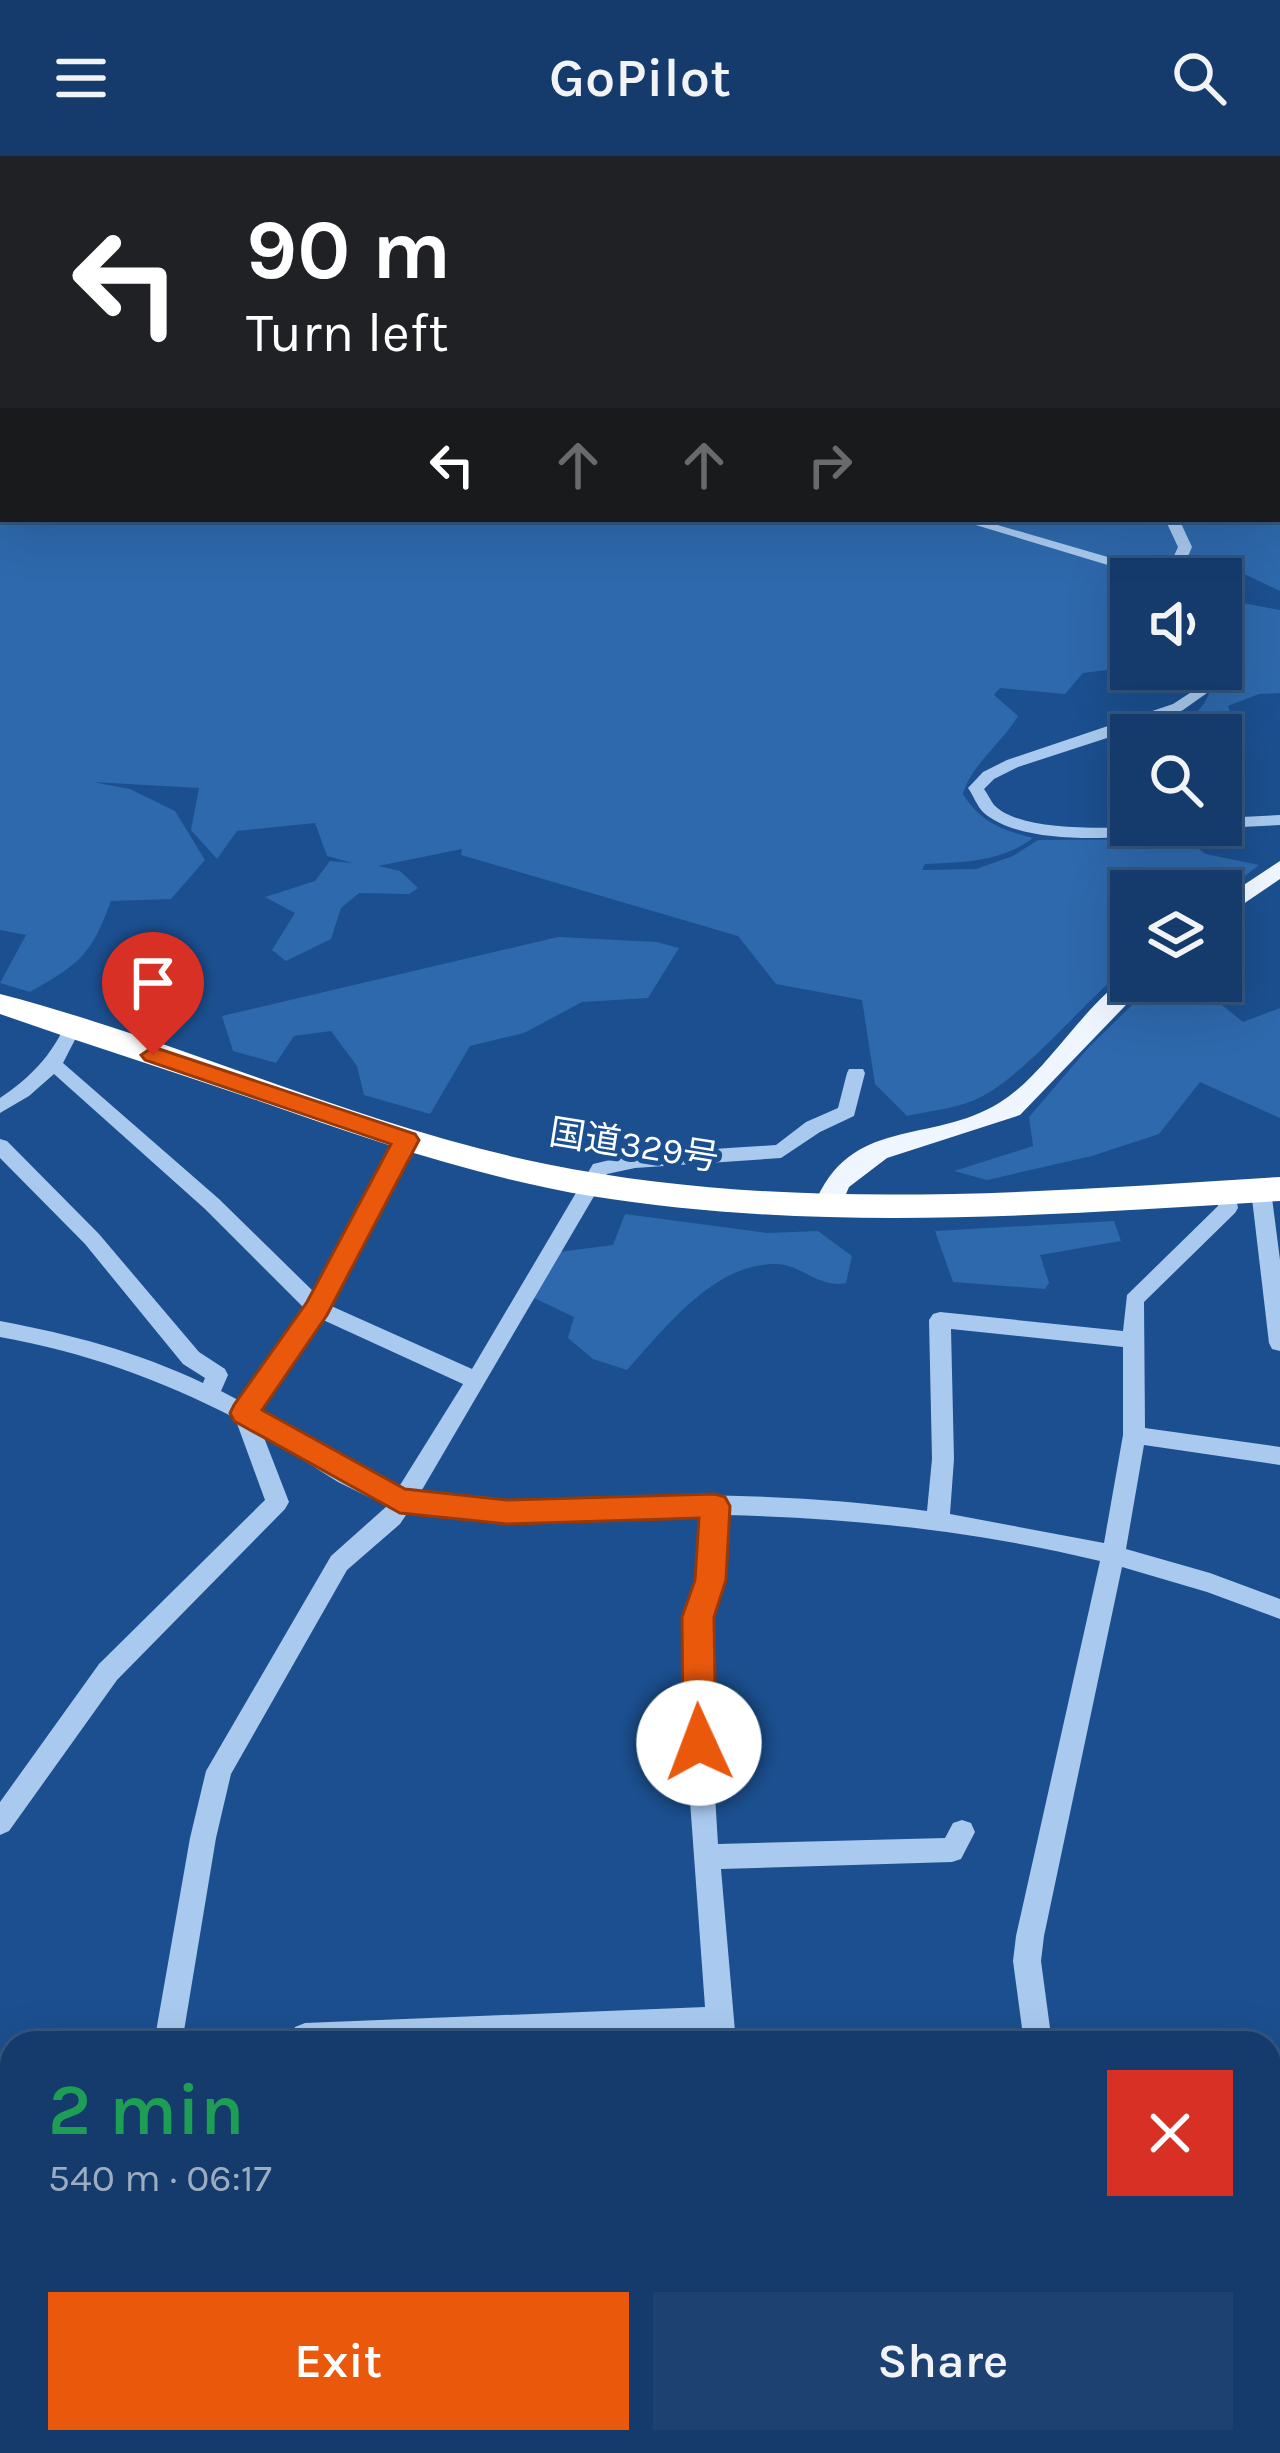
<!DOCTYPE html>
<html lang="en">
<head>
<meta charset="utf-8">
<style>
  :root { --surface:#143b6b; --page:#1d4271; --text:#f1f3f6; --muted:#9dadc1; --line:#33557e; --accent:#ea580c }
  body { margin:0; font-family:Karla,"Noto Sans JP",sans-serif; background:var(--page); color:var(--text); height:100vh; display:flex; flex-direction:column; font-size:45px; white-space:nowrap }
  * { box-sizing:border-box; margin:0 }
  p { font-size:39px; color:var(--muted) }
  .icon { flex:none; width:66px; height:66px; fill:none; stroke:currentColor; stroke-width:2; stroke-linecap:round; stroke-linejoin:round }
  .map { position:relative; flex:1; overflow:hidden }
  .sheet { position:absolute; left:0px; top:1875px; width:1281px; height:423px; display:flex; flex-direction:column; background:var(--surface); border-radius:36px 36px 0 0; box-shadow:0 12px 48px #0002,0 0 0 3px var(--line) }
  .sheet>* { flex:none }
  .top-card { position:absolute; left:0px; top:0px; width:1281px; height:366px; box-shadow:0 12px 48px #0002,0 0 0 3px var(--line); background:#202124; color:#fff; overflow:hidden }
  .fabs { position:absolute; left:1110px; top:402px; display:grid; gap:24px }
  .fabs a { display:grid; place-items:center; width:132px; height:132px; border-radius:0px; background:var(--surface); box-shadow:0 12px 48px #0002,0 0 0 3px var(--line); font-size:60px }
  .pin { position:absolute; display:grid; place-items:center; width:102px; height:102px; color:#fff; margin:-123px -51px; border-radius:50% 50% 50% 0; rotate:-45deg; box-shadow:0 0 12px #0007 }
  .pin .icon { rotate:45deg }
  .me { position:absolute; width:132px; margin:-66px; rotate:358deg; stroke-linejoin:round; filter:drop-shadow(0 0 9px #0008) }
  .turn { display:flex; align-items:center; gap:42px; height:252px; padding:0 48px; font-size:54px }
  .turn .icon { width:156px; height:156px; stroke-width:2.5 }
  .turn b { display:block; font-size:84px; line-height:102px }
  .lanes { display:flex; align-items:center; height:114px; padding:0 48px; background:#0003; justify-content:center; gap:60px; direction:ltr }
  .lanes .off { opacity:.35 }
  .round { display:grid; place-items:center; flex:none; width:126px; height:126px; border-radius:0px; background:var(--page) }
  .headline { display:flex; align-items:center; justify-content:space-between; height:204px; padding:0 48px }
  h1 { font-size:72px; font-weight:600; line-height:90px; color:#1e9e55 }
  .cta { display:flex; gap:24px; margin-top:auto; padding:24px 48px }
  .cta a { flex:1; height:138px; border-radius:0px; background:var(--accent); color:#fff; font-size:48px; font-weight:600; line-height:138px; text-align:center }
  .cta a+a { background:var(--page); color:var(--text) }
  header { display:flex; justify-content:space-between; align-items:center; height:156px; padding:0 48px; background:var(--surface); font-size:54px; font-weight:600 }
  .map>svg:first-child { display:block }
  .green { fill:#2e69ad }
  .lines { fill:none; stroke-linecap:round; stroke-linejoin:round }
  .minor { fill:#a9c9ee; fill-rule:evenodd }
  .major { fill:#f0f6ff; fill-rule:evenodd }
  .highway { fill:#fff; fill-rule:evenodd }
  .route { fill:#ea580c; stroke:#983908; stroke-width:3 }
  .labels { text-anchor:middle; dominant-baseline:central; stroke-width:10; stroke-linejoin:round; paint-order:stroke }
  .street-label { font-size:36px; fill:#fff; stroke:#1b4f8f }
</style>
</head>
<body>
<header><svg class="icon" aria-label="menu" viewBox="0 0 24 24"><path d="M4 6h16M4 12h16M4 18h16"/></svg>GoPilot<svg class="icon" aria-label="search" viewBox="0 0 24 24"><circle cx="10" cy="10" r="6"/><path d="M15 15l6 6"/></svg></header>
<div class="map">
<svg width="1280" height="2297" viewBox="0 0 1280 2297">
  <rect width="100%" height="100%" fill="#1b4f8f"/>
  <path class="green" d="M 1280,59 L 1280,435 L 1238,415 L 1164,402 L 1160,423 L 1131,423 L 1131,511 L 1083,517 L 1065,538 L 1000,532 L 994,539 L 1018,560 C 1002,587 971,609 963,638 C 980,666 1002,674 1033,682 C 1001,706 963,706 925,708 L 922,714 L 976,713 L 1013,700 L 1038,684 L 1184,683 L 1206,698 L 1259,709 L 1221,739 L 1221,735 L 1131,735 L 1131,808 C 1085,843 1019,928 972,945 C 952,953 928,955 907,960 L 875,928 L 862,844 L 776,828 L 738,780 L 461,699 L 462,693 L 378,710 L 400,715 L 418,732 L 409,738 L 359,737 L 341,752 L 331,783 L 286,805 L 272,794 L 295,757 L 265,741 L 315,725 L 330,705 L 353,707 L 327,700 L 315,667 L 237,675 L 217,703 L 191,674 L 199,632 L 93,626 L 130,633 L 175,655 L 205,704 L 171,743 L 111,745 C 91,799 81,807 30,836 L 0,827 L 26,779 L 0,774 L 0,281 L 3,363 L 1278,363 Z
    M 1221,443 L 1280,454 L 1280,537 L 1259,538 L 1228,550 L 1237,574 L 1186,573 L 1181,565 C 1206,555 1211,538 1214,513 L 1221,513 Z
    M 558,781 L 657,786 L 679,792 L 648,842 L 582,846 L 524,877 L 470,890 L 430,958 L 364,939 L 357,910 L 331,875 L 294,880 L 276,907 L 233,895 L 222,860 Z
    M 1157,825 L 1192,825 L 1243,866 L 1280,852 L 1280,962 L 1200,926 L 1159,978 L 1092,1000 L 987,1024 L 954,1015 L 1033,990 L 1029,961 L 1090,890 Z
    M 625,1058 L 767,1077 L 818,1075 L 852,1100 L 846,1127 C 819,1133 801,1108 776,1108 C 714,1107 664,1173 627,1214 L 593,1203 L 568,1182 L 574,1161 L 534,1142 L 559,1096 L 613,1089 Z
    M 1114,1065 L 1121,1085 L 1040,1099 L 1049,1127 L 1045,1133 L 953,1126 L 935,1075 Z"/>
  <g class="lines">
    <path class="minor" d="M 258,0 L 297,0 L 257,3 Z
      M 304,0 L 314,0 L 314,3 L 304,3 Z
      M 607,0 L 617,0 L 606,3 Z
      M 690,0 L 700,0 L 688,3 Z
      M 0,87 L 3,87 L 3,93 L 0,93 Z
      M 0,143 L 3,143 L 3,149 L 0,149 Z
      M 0,239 L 3,239 L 3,247 L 0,247 Z
      M 3,258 L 3,269 L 0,270 L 0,259 Z
      M 956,363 L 977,363 L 1166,418 L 1178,391 L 1165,363 L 1179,363 L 1192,391 L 1178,423 L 1154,423 Z
      M 1196,513 L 1210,513 L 1207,537 L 1183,554 L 1153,567 L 1018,611 L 994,623 L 984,633 C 988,638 990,644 994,649 C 1027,683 1151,669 1198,669 L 1196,672 C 1145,682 1024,694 983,656 C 977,650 973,639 968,632 L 983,616 L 1007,604 L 1173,548 L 1193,535 Z
      M 1280,659 L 1280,669 L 1221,672 L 1214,669 L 1221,669 L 1221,662 Z
      M 72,866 L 81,872 L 63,907 L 219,1043 L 315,1137 L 399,979 L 413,979 L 416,984 L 329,1149 L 472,1213 L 593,1008 L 635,998 L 776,989 L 806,966 L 838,952 L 847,917 L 849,913 L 863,913 L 865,917 L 854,960 L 820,976 L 781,1002 L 635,1012 L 607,1018 L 419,1339 C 499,1352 579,1343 659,1340 C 748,1338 839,1343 927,1355 L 932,1303 L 929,1164 L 933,1158 L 940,1156 L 1123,1175 L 1127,1139 L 1218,1050 L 1220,1032 L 1234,1032 L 1238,1052 L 1235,1057 L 1144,1146 L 1145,1272 L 1280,1291 L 1280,1309 L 1144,1289 L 1126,1393 L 1210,1417 L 1280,1443 L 1280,1463 L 1207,1436 L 1122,1411 L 1044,1780 L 1041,1805 L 1052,1887 L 1024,1887 L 1013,1805 L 1016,1780 L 1100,1405 C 977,1375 852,1362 726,1359 L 708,1524 L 718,1688 L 945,1682 L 953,1667 L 962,1664 L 971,1667 L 975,1676 L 961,1703 L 952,1706 L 721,1713 L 736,1887 L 708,1887 L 707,1878 L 500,1887 L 293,1887 L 291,1881 L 295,1871 L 305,1867 L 705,1851 L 683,1549 L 685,1499 L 703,1358 L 513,1365 L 408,1356 L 400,1368 L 347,1414 L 231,1618 L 216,1682 L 182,1887 L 154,1887 L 190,1682 L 206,1615 L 331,1400 L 387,1350 L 338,1326 L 263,1279 L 289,1346 L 285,1353 L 117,1524 L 9,1675 L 0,1679 L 0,1646 L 99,1508 L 265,1344 L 235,1262 C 159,1223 84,1196 0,1181 L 0,1165 C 70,1178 138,1196 203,1227 L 205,1222 L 183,1208 L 85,1088 L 0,1002 L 0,983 L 7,985 L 99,1078 L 199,1196 L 225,1213 L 228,1219 L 221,1235 L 240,1245 L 305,1153 L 205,1053 L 54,918 L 29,940 L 0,957 L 0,942 C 31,921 50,901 66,868 ZM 321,1163 L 463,1228 L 397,1334 L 354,1314 L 258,1254 ZM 951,1173 L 1123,1191 L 1123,1279 L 1104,1387 L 950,1358 L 954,1303 Z
      M 1261,1027 L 1271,1034 L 1280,1104 L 1280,1195 L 1272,1193 L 1269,1187 L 1251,1034 Z
      M 102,2286 L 134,2286 L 133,2297 L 101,2297 Z
      M 412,2286 L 457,2286 L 453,2297 L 408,2297 Z
      M 656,2286 L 761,2286 L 762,2297 L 660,2297 Z
      M 1081,2286 L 1113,2286 L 1114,2297 L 1082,2297 Z"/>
    <path class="major" d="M 1280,705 L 1280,723 L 1221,763 L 1221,744 Z
      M 1131,818 L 1131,825 L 1149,825 L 1020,959 L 887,1002 L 849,1031 L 838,1057 L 818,1057 L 814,1050 C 849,959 931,989 999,947 C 1046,919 1083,848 1131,818 Z"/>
    <path class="highway" d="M 0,838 C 185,886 359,970 546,1008 C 787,1057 1037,1036 1280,1021 L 1280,1045 C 1051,1059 819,1077 591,1040 C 477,1021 367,983 259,945 C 173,916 86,888 0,858 Z"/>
  </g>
  <path class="route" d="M 153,891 L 415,978 L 419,984 L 327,1159 L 262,1254 L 405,1333 L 507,1344 L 715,1338 L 725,1341 L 730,1350 L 726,1424 L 714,1461 L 716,1587 L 711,1597 L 699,1601 L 688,1597 L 683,1587 L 682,1461 L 695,1424 L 699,1362 L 507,1368 L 400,1357 L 234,1265 L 230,1257 L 234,1249 L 307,1146 L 391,988 L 145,904 L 141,899 Z"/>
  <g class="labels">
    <g class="street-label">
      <text transform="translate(634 989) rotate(9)">国道329号</text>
    </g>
  </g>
</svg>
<div class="fabs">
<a><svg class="icon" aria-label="sound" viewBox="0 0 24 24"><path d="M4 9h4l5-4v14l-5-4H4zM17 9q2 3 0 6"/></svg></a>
<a><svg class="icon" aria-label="search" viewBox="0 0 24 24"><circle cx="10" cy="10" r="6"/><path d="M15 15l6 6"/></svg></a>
<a><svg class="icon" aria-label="layers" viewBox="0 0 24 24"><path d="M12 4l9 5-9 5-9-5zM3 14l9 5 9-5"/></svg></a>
</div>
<div class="pin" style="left:153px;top:899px;background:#d93025"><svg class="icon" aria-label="arrive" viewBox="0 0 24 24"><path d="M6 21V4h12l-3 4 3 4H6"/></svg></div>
<svg class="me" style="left:699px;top:1587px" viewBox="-20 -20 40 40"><circle r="19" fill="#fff"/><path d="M0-13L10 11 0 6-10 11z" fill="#ea580c"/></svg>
<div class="top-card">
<div class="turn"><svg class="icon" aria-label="left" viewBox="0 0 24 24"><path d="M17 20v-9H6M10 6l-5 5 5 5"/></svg><div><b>90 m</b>Turn left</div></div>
<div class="lanes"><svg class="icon" aria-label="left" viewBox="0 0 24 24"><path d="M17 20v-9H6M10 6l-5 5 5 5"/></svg><svg class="icon off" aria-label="ahead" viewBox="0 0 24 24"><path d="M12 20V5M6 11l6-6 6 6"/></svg><svg class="icon off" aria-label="ahead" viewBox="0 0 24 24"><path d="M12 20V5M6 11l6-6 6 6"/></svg><svg class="icon off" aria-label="right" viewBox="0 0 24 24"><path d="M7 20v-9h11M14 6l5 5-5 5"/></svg></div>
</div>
<section class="sheet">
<div class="headline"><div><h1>2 min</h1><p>540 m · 06:17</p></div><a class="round" style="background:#d93025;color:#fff"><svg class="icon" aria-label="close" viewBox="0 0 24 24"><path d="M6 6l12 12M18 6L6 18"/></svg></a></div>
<div class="cta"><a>Exit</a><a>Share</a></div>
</section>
</div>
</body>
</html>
